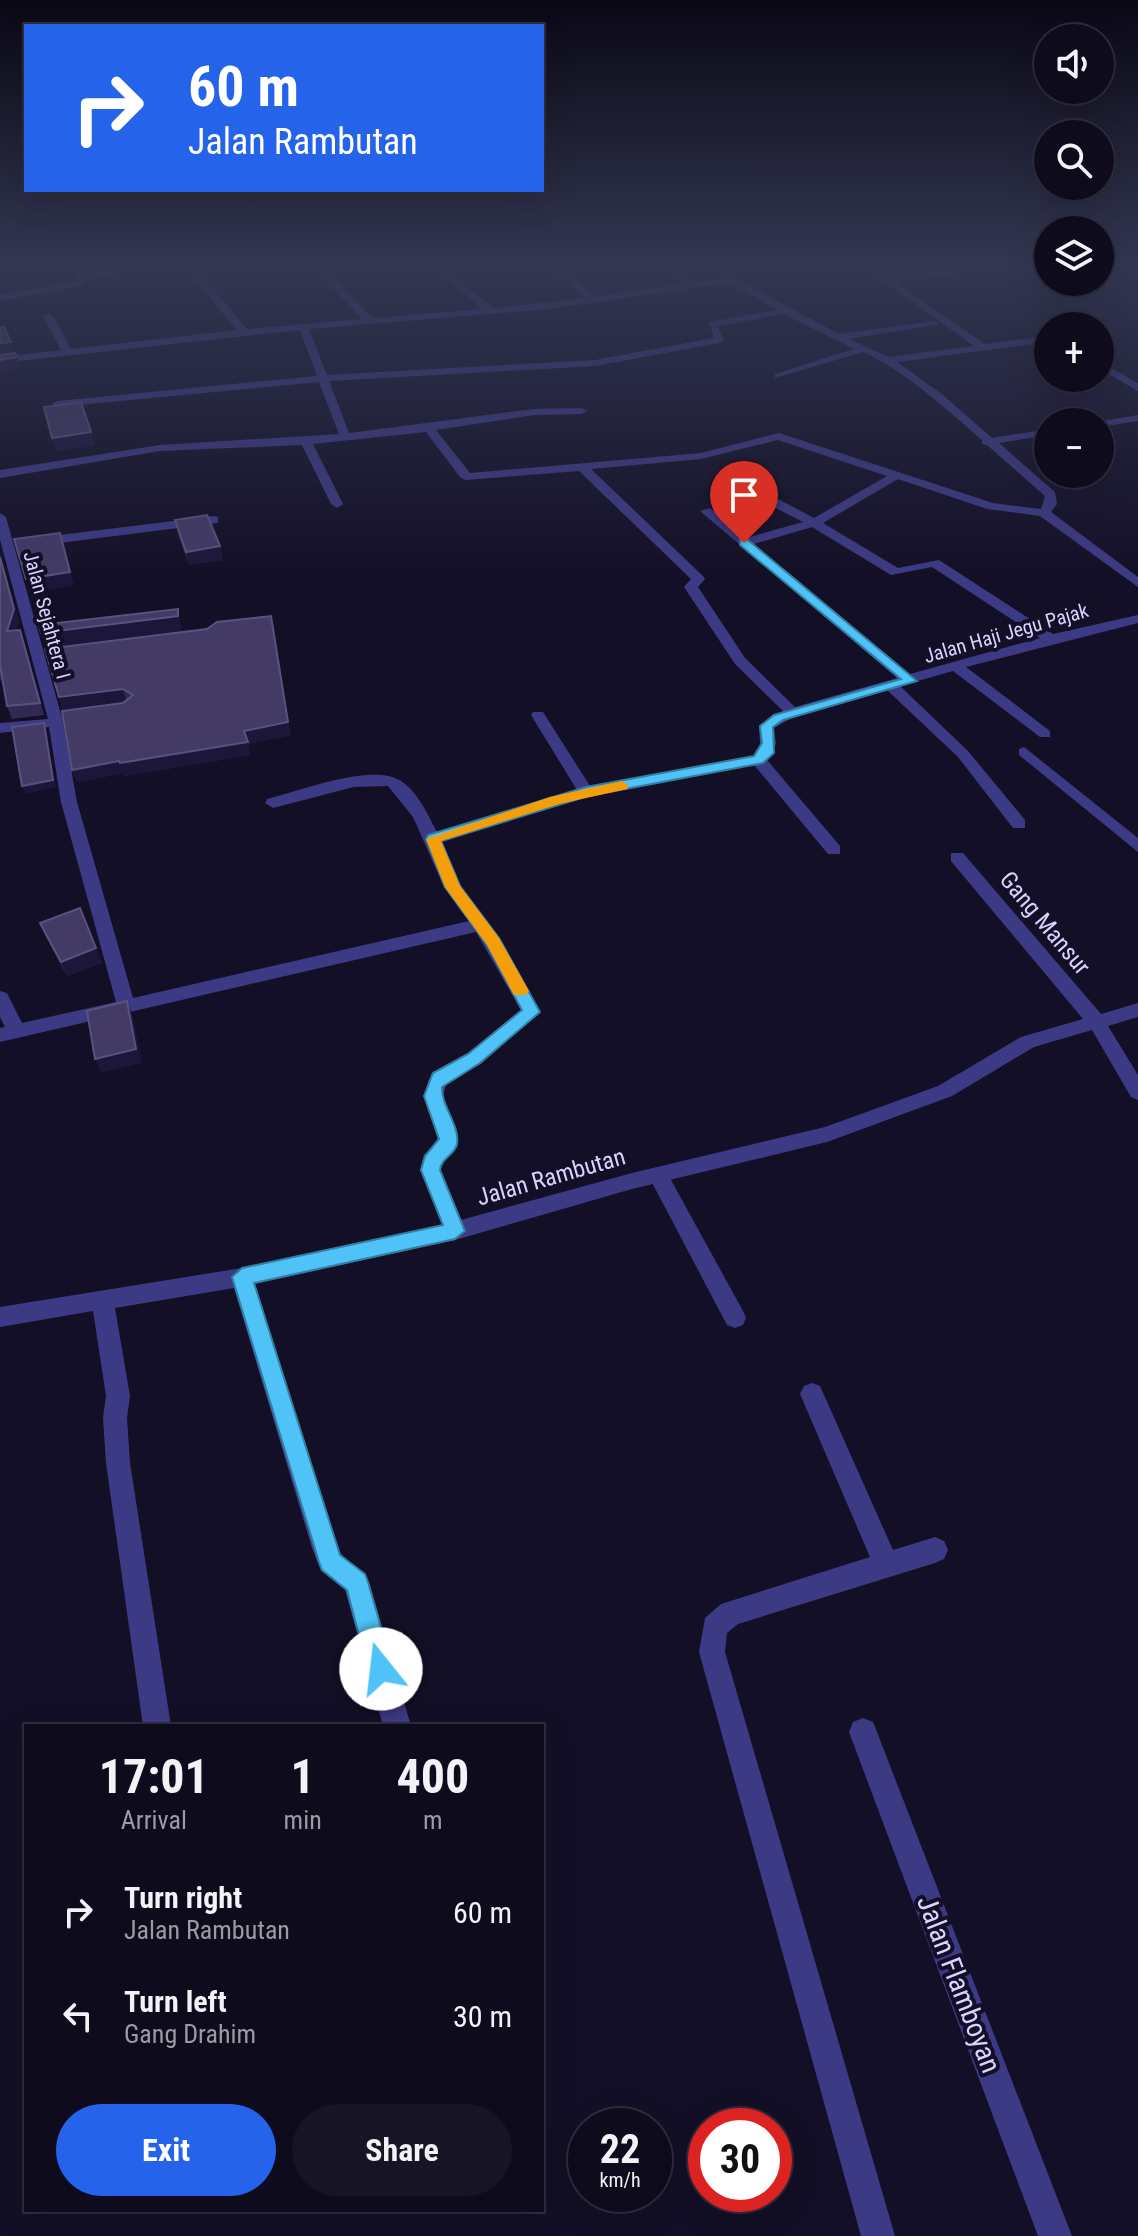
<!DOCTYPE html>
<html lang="en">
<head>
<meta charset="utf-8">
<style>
  :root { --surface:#0e0b1c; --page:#171425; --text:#f1f3f6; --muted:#9b9ba3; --line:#2e2b3b; --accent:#2563eb }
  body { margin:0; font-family:"Roboto Condensed",sans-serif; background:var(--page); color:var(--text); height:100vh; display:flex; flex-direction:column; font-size:30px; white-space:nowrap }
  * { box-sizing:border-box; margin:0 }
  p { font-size:26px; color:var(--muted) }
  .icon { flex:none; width:44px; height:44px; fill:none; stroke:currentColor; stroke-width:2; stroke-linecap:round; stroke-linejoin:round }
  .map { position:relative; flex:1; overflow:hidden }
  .panel { position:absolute; left:24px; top:1724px; width:520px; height:488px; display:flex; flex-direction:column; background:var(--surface); border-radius:0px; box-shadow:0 8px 32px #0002,0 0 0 2px var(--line) }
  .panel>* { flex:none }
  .top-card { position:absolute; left:24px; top:24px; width:520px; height:168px; border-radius:0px; box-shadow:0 8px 32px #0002,0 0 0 2px var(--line); background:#2563eb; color:#fff; overflow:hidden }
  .buttons { position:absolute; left:1034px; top:24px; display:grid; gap:16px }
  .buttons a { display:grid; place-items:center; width:80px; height:80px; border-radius:50%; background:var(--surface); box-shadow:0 8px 32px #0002,0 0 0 2px var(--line); font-size:40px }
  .speed { position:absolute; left:568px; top:2108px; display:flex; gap:16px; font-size:40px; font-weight:700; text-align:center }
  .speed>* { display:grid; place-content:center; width:104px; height:104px; border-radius:50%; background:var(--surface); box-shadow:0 8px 32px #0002,0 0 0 2px var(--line); line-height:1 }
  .speed small { font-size:20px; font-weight:400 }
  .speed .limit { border:12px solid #d22; background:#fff; color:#111 }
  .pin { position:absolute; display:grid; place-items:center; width:68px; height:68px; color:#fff; margin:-82px -34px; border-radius:50% 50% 50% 0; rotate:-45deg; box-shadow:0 0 8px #0007 }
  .pin .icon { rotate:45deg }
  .me { position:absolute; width:88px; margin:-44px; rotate:344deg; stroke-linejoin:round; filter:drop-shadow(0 0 6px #0008) }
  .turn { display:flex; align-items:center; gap:28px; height:168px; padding:0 32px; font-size:36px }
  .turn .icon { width:104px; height:104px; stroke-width:2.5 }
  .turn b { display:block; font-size:56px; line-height:68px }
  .eta { display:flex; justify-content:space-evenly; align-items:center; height:136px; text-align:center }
  .eta b { font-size:48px; font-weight:700; line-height:56px }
  .action { display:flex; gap:16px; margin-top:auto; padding:16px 32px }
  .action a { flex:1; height:92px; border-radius:48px; background:var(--accent); color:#fff; font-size:32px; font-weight:700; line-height:92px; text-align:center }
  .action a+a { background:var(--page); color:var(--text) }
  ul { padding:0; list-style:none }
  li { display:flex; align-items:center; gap:24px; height:104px; padding:0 32px }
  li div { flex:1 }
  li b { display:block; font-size:30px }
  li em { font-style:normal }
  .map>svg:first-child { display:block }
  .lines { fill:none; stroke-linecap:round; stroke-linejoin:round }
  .lane { fill:#3d3a85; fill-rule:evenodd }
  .street { fill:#3d3a85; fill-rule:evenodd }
  .wall { fill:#312854 }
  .shaded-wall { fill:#1d163a }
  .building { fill:#433a66; stroke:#5a527e; stroke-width:2 }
  .route { fill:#4fc3f7; stroke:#337fa1; stroke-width:2 }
  .slow { fill:#f59e0b }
  .labels { text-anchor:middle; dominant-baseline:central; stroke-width:8; stroke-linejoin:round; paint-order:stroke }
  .far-street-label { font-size:20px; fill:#d9d4ff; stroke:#130f26 }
  .street-label { font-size:24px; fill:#d9d4ff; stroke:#130f26 }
  .near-street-label { font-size:28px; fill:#d9d4ff; stroke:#130f26 }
</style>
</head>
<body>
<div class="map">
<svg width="1138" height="2236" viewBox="0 0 1138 2236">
  <rect width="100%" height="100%" fill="#130f26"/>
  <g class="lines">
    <path class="lane" d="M 658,1167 L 665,1169 L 743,1311 L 746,1318 L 743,1325 L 735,1328 L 727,1325 L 648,1175 L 651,1169 Z"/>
    <path class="street" d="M 70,264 L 79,264 L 86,274 L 150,264 L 171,264 L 87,279 L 83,285 L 0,301 L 0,295 L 76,281 L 78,277 Z
      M 182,264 L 192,264 L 247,329 L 362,319 L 310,264 L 319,264 L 373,318 L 482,309 L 431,264 L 440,264 L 493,308 L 586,298 L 544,264 L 554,264 L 596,296 L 685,284 L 656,264 L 667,264 L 695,282 L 734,278 L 839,334 L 935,321 L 940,324 L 849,339 L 889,357 L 974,346 L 859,264 L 869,264 L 888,277 L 1001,264 L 1027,264 L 895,282 L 985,344 L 1048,336 L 1048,342 L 897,362 L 943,395 L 992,438 L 1048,429 L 1048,435 L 999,443 L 1055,492 L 1057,504 L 1051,512 L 1138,577 L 1138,587 L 1040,516 L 987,509 L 898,479 L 823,523 L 898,568 L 939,560 L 1053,634 L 1138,615 L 1138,623 L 966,667 L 1050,731 L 1050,737 L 1040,737 L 953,671 L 900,686 L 968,751 L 1025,820 L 1025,828 L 1013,828 L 958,757 L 887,690 L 797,715 L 774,728 L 776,744 L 767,760 L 840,846 L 840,854 L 828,854 L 754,765 L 589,796 L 442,842 L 461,886 L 499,938 L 540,1012 L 481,1064 L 447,1082 L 443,1096 L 458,1145 L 441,1164 L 440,1170 L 461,1220 L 632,1173 L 825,1127 L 938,1086 L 1021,1037 L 1083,1019 L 951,861 L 951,853 L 963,853 L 1101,1014 L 1138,1003 L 1138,1017 L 1108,1026 L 1138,1075 L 1138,1100 L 1131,1097 L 1092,1030 L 1034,1047 L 952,1096 L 827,1142 L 632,1189 L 455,1240 L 255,1284 L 338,1548 C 344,1563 363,1566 369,1582 L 411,1726 L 383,1726 L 345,1590 L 321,1571 L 312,1548 L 234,1288 L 115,1308 L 130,1396 L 127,1418 L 130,1463 L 171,1726 L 143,1726 L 106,1463 L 103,1418 L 106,1396 L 93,1311 L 0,1327 L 0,1307 L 242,1268 L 442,1225 L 420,1170 L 424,1155 L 438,1142 C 433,1114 417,1102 432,1073 L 467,1054 L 521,1010 L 476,932 L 0,1042 L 0,1028 L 5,1027 L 0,1017 L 0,991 L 7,993 L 22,1023 L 116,1002 L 61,802 L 49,727 L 0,733 L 0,723 L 48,719 L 0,540 L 0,513 L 6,517 L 62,718 L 77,802 L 133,998 L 469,921 L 444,887 L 413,817 L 388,786 L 354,787 L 273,808 L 265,803 L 267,799 C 299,791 373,762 401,781 C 418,792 428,815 437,832 L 577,790 L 531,715 L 533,712 L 543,712 L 590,786 L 753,756 L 760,744 L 759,726 L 783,711 L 735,664 L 684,587 L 691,579 L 579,471 L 465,480 L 460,477 L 426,432 L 313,444 L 343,504 L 337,508 L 331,504 L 302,445 L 160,451 L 0,478 L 0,470 L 160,445 L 339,434 L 319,382 L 57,407 L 52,404 L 57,401 L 317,376 L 300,330 L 0,363 L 0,357 L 61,350 L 43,316 L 48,313 L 53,316 L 71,349 L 237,330 ZM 730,283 L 777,310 L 709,322 L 714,338 L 595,360 L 327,375 L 309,329 L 548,309 ZM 784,314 L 854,349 L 775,374 L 775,378 L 863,352 C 908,373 945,408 982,440 L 982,444 L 987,445 L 1045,496 L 1041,509 L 993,503 L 779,433 L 701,453 L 470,473 L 436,430 L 534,415 L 582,414 L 587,411 L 582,408 L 534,409 L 349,433 L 329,381 L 595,366 L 724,342 L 718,326 ZM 778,440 L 887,476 L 814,518 L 778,499 L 770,499 L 770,505 L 803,522 L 746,538 L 710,508 L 700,511 L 897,678 L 795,707 L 745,658 L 698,587 L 705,579 L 703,576 L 591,469 L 701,459 ZM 812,527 L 891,575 L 932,567 L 1040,638 L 910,674 L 754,544 Z
      M 1100,362 L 1138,383 L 1138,391 L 1100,369 Z
      M 1138,415 L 1138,421 L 1100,427 L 1100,422 L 1096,422 Z
      M 214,516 L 218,517 L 218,523 L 35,546 L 29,542 L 35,538 Z
      M 1024,747 L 1138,838 L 1138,852 L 1019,755 L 1019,749 Z
      M 812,1383 L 820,1386 L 893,1550 L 935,1537 L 944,1541 L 948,1550 L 944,1559 L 935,1563 L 738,1624 L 727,1633 L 725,1652 L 895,2236 L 861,2236 L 699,1652 L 705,1618 L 721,1604 L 870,1557 L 800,1394 L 804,1386 Z
      M 863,1718 L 873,1722 L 877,1732 L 1072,2236 L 1038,2236 L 849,1732 L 853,1722 Z"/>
  </g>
  <path class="wall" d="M 175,520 L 220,546 L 223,560 L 189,565 L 178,534 Z
    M 0,554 L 19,621 L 16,630 L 20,630 L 24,642 L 44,715 L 12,719 L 7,706 L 2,676 L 0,682 Z
    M 45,649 L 291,735 L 248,744 L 250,755 L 124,776 L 123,773 L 77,782 L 72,770 L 125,702 L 63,710 Z
    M 40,923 L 102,963 L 67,976 L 46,937 Z"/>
  <path class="shaded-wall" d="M 11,342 L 14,352 L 0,355 L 0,343 Z
    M 17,357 L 20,368 L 0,371 L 0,360 Z
    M 91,432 L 94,446 L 56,451 L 52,438 Z
    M 60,533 L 74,585 L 31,593 L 26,579 Z
    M 220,546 L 223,560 L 189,565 L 186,552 Z
    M 0,554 L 19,621 L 12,643 L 7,631 Z
    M 178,609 L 182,631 L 46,648 L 41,633 Z
    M 271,616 L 291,735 L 248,744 L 250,755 L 124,776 L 123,773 L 77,782 L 72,770 L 244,731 Z
    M 20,630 L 24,642 L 44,715 L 40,703 Z
    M 123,689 L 127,702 L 63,710 L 59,697 Z
    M 44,723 L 46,730 L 56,787 L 26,794 L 22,786 Z
    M 96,948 L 102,963 L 67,976 L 61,962 Z
    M 127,1001 L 133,1016 L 142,1063 L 101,1073 L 95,1059 Z"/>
  <path class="building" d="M 4,327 L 11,342 L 0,343 L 0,328 Z
    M 15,353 L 17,357 L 0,360 L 0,355 Z
    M 81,402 L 91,432 L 52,438 L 44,407 Z
    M 207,515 L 220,546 L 186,552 L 175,520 Z
    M 60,533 L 70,572 L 26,579 L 14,539 Z
    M 0,557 L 14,609 L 7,631 L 20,630 L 40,703 L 7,706 L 0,665 Z
    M 178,609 L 178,616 L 41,633 L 39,625 Z
    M 271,616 L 288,722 L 244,731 L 248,742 L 120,763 L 119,761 L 72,770 L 62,711 L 123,703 L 133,695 L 123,689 L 59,697 L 45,649 L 207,629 L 217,622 Z
    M 44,723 L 53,780 L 22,786 L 12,727 Z
    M 80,908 L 96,948 L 61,962 L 40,923 Z
    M 127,1001 L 136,1049 L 95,1059 L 87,1011 Z"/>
  <linearGradient id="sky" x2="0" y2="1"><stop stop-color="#0a0815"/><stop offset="0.46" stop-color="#333752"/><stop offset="1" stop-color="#333752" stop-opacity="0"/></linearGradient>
  <rect width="1138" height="577" fill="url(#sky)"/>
  <path class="route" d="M 740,540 L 748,540 L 917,681 L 783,720 L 773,727 L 774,753 L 763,763 L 588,796 L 441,841 L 460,886 L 499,938 L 540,1012 L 480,1063 L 442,1087 C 441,1106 460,1125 457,1144 C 455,1155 441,1158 440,1170 L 465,1231 L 455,1239 L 254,1283 L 340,1555 L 365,1574 L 368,1582 L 393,1669 L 390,1677 L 381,1681 L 372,1677 L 368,1669 L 347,1590 L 322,1570 L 319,1562 L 232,1277 L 242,1268 L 443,1225 L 421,1170 L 425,1156 L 439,1139 L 424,1096 L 433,1073 L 468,1054 L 522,1010 L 487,945 L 445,887 L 426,839 L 428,835 L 586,787 L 754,756 L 762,743 L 760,726 L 774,715 L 901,679 L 740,545 Z"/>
  <path class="slow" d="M 622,781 L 629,786 L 627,789 L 559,804 L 441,841 L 460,886 L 499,938 L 529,991 L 526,995 L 514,995 L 487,945 L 445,887 L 426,839 L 550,797 Z"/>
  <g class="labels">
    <g class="far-street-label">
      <text transform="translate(47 615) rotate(75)">Jalan Sejahtera I</text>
      <text transform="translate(1006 633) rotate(-16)">Jalan Haji Jegu Pajak</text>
    </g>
    <g class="street-label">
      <text transform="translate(1045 923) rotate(50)">Gang Mansur</text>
      <text transform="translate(551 1177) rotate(-16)">Jalan Rambutan</text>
    </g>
    <g class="near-street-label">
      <text transform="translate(959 1984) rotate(69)">Jalan Flamboyan</text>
    </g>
  </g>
</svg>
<div class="buttons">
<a><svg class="icon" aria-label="sound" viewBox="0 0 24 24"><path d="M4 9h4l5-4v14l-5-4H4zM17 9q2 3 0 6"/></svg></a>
<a><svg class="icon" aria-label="search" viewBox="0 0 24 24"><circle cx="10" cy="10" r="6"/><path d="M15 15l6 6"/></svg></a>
<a><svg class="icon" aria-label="layers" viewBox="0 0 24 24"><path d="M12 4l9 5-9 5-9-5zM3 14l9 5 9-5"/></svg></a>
<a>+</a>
<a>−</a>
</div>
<div class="speed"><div>22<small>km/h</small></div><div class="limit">30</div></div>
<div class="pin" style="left:744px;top:543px;background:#d93025"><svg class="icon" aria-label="arrive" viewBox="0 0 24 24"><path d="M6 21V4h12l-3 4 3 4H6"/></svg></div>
<svg class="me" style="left:381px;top:1669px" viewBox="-20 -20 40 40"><circle r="19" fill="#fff"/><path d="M0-13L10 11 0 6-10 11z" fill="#4fc3f7"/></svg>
<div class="top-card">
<div class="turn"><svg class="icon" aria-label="right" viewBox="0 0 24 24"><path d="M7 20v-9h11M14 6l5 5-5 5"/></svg><div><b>60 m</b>Jalan Rambutan</div></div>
</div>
<section class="panel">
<div class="eta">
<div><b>17:01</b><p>Arrival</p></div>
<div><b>1</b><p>min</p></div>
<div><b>400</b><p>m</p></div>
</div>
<ul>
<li><svg class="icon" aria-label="right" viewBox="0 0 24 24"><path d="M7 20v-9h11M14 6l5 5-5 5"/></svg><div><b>Turn right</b><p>Jalan Rambutan</p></div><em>60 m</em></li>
<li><svg class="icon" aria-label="left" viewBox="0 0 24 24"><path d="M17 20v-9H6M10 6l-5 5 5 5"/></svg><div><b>Turn left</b><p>Gang Drahim</p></div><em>30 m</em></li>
</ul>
<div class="action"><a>Exit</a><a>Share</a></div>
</section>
</div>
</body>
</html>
